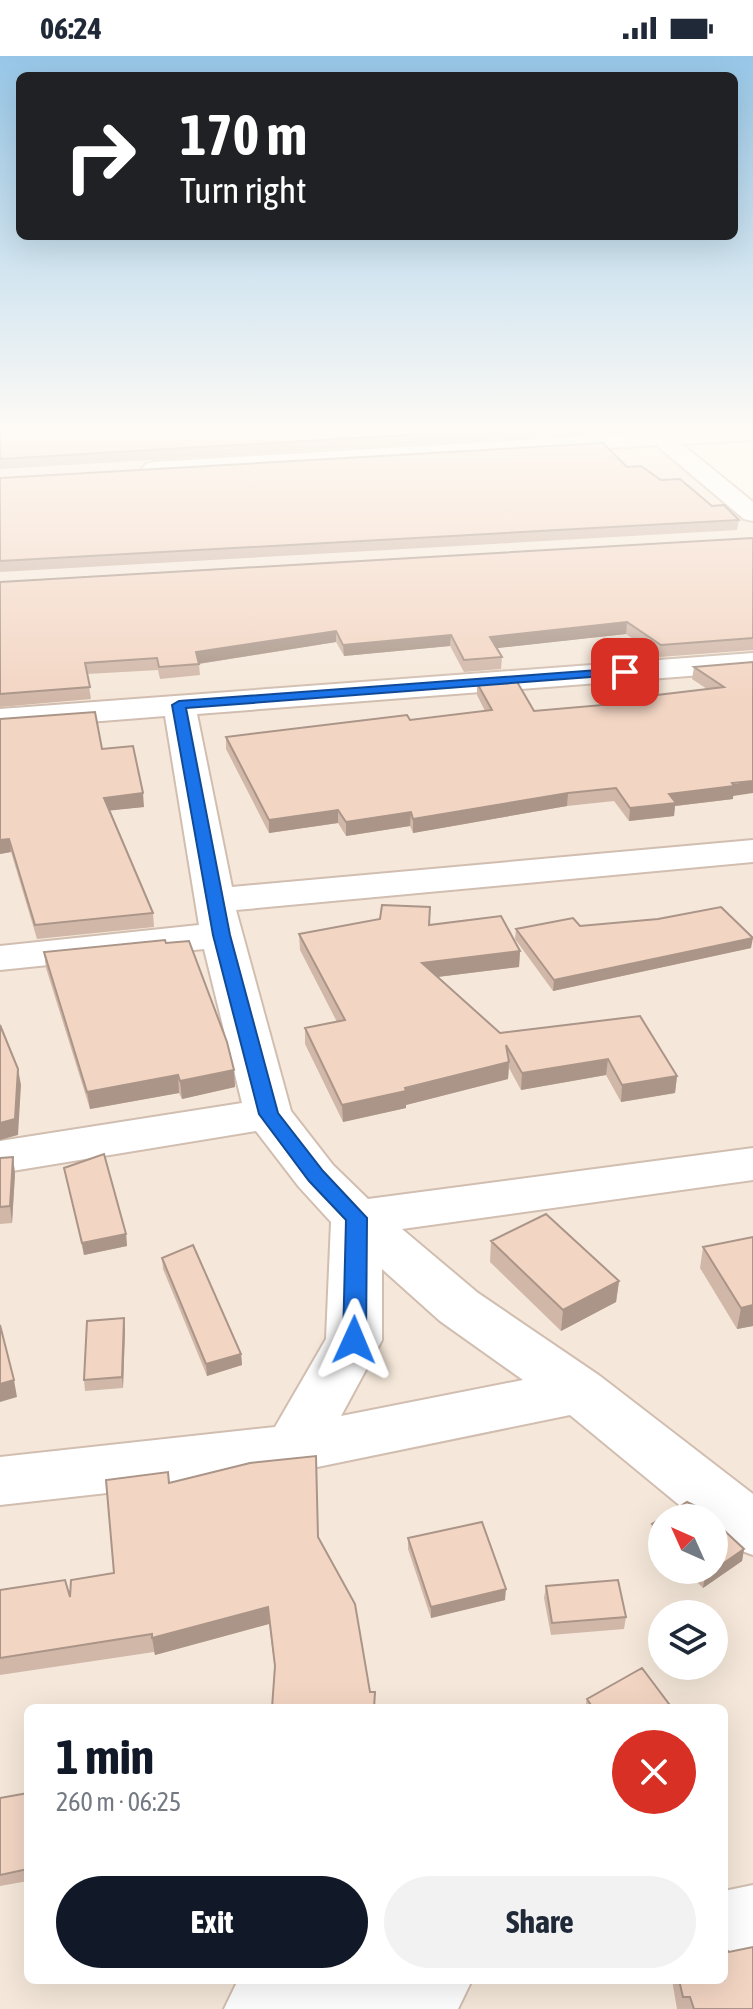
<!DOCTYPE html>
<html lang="en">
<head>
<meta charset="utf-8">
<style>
  :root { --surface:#fff; --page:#f2f2f3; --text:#1f2937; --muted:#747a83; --accent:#111827 }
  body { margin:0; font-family:"Asap Condensed",sans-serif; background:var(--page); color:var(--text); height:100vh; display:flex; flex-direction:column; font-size:30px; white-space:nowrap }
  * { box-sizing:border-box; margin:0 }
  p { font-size:26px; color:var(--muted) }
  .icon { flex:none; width:44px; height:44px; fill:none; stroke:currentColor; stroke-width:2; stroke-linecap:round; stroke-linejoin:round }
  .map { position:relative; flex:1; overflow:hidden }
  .side { position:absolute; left:24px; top:1648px; width:704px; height:280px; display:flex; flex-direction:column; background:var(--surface); border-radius:12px; box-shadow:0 8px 32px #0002 }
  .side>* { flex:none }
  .top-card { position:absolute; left:16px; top:16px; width:722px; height:168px; border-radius:12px; box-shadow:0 8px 32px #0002; background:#202124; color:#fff; overflow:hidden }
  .needle { width:52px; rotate:315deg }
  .fabs { position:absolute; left:648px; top:1448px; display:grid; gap:16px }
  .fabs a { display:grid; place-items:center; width:80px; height:80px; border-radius:50%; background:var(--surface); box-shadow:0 8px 32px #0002; font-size:40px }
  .pin { position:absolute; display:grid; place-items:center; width:68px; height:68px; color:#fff; margin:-34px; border-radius:16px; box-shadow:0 4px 12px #0006 }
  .me { position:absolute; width:88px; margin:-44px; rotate:1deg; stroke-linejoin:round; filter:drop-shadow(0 0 6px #0008) }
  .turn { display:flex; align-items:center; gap:28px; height:168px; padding:0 32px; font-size:36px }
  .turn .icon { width:104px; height:104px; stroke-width:2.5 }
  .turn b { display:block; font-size:56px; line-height:68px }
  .round { display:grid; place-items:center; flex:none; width:84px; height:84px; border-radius:42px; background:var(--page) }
  .overview { display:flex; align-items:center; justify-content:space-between; height:136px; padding:0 32px }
  h1 { font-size:48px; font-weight:700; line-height:60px; color:var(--accent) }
  .primary-button { display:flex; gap:16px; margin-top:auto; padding:16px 32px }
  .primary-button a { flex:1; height:92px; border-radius:48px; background:var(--accent); color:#fff; font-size:32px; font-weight:700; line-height:92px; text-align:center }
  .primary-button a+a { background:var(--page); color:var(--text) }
  .status { display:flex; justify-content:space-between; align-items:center; height:56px; padding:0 40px; background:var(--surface); direction:ltr }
  .status svg { height:22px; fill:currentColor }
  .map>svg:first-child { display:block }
  .residential { fill:#f5e8da; fill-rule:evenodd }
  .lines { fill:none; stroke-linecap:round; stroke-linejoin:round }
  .minor-casing { stroke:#d1beb0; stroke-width:4 }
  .minor { fill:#fff; fill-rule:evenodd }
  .wall { fill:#d1b7a8 }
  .shaded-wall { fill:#aa9588 }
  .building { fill:#f3d5c3; stroke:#aa9588; stroke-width:2 }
  .route { fill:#1a73e8; stroke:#114b97; stroke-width:2 }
</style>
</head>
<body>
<div class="status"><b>06:24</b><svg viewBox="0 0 49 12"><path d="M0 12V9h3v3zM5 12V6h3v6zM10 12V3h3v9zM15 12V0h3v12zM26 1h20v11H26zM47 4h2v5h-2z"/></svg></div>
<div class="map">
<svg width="753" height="1953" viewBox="0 0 753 1953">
  <rect width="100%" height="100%" fill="#fdf6ec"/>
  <path class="residential" d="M 0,371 L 753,371 L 753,385 L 678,389 L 753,457 L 753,1953 L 0,1953 ZM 662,1462 L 714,1462 L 714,1514 L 662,1514 ZM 662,1558 L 714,1558 L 714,1610 L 662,1610 ZM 28,1652 L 724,1652 L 724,1924 L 28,1924 Z"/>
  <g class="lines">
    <defs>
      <path id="minor" d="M 640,371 L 661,371 L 667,376 L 753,371 L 753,384 L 682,388 L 753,446 L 753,465 L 744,463 L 656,389 L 154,420 L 146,418 L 142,413 L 146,408 L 154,406 L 642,377 Z
        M 753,597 L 753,615 L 197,658 L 232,831 L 753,784 L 753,806 L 236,854 L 291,1055 L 333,1109 L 368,1143 L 753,1092 L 753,1124 L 402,1173 L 478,1237 L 600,1320 L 753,1438 L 753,1499 L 731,1491 L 714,1477 L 714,1462 L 695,1462 L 570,1359 L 293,1416 L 0,1449 L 0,1401 L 275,1371 L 326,1283 L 331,1166 L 299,1131 L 256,1075 L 0,1117 L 0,1085 L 242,1047 L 204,893 L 0,914 L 0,890 L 199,869 L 165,660 L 0,673 L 0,653 ZM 382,1213 L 440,1265 L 523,1324 L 341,1360 L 382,1284 Z
        M 753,1829 L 753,1905 L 724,1911 L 724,1835 Z
        M 238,1924 L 472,1924 L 458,1953 L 224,1953 Z"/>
    </defs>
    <use href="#minor" class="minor-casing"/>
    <use href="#minor" class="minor"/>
  </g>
  <path class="wall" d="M 0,371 L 585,371 L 584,378 L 0,413 Z
    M 627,411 L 661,424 L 739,464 L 737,474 L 0,516 L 0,422 Z
    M 753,482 L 753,594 L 660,601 L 626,578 L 496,592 L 502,601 L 501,613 L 464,616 L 450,590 L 344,600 L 336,586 L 199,608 L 200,619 L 160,623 L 158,614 L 87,618 L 91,643 L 0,651 L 0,526 Z
    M 753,606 L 733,743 L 675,750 L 674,760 L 629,765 L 614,745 L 567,750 L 413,777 L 410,770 L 346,780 L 338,767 L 269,777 L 226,693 L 226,681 L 410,664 L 485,655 L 477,639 L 477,627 L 534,655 L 622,647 L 623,643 L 707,633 L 692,623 L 694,611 Z
    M 0,663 L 102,693 L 144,751 L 110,754 L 153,857 L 154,871 L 37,883 L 11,796 L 0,798 Z
    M 580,870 L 751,892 L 553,935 L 515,883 L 516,873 Z
    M 299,878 L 520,895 L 519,911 L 437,921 L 500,977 L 677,1020 L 675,1037 L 621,1046 L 606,1019 L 521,1034 L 509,1012 L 508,1023 L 406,1049 L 406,1052 L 343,1066 L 305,988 L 305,972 L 337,966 L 300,894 Z
    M 44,896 L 234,1014 L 235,1031 L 182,1043 L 179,1037 L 90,1053 L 46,912 Z
    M 13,1101 L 15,1118 L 12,1167 L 0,1168 L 0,1102 Z
    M 64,1112 L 126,1178 L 127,1190 L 84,1199 Z
    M 753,1181 L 753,1270 L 737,1273 L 700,1212 L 703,1191 Z
    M 491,1185 L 619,1225 L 616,1246 L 561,1275 L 490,1206 Z
    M 162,1202 L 241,1298 L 242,1309 L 207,1320 L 163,1213 Z
    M 124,1262 L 125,1274 L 123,1332 L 85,1335 L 84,1324 Z
    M 169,1427 L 318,1481 L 370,1636 L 375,1636 L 375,1652 L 272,1652 L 275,1614 L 269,1568 L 155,1599 L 154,1596 L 0,1619 L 0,1534 L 70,1541 L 114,1517 Z
    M 662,1462 L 662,1491 L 650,1480 L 652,1468 Z
    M 408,1482 L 505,1544 L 431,1562 L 408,1493 Z
    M 744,1493 L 742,1505 L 703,1532 L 685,1514 L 714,1514 Z
    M 546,1530 L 626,1561 L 624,1573 L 551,1579 L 544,1542 Z
    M 587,1643 L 672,1652 L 585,1652 Z
    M 28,1737 L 28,1825 L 0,1830 L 0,1742 Z
    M 726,1893 L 729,1896 L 753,1953 L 677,1953 L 672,1924 L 724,1924 Z"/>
  <path class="shaded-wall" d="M 627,566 L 626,578 L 489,593 L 490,581 Z
    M 336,575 L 336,586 L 197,608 L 196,596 Z
    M 451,579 L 450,590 L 344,600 L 343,589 Z
    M 753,725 L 753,737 L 733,740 L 733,743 L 675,750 L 674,760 L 629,765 L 630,752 L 669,738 Z
    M 143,737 L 144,751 L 106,755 L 104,742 Z
    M 568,737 L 567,750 L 413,777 L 413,763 Z
    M 338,754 L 338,767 L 269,777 L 269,764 Z
    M 411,756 L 410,770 L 346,780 L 346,766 Z
    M 9,783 L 11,796 L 0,798 L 0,784 Z
    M 753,882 L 751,892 L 553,935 L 554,924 Z
    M 520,895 L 519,911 L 421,923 L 422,907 Z
    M 608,1003 L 606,1019 L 521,1034 L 522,1017 Z
    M 509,1006 L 508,1023 L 406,1049 L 406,1052 L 343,1066 L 342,1049 Z
    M 18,1013 L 21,1029 L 18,1079 L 0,1084 L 0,1067 Z
    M 234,1014 L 235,1031 L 182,1043 L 180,1025 Z
    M 178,1019 L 179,1037 L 90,1053 L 87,1036 Z
    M 677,1020 L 675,1037 L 621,1046 L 622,1029 Z
    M 13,1101 L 15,1118 L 12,1167 L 10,1150 Z
    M 126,1178 L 127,1190 L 84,1199 L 82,1187 Z
    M 619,1225 L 616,1246 L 561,1275 L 563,1254 Z
    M 753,1249 L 753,1270 L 737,1273 L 741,1252 Z
    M 124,1262 L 125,1274 L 123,1332 L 122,1321 Z
    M 241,1298 L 242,1309 L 207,1320 L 206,1308 Z
    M 14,1324 L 17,1341 L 0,1346 L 0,1328 Z
    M 744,1493 L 742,1505 L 703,1532 L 705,1520 Z
    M 506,1533 L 505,1544 L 431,1562 L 431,1551 Z
    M 268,1551 L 269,1568 L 155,1599 L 152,1582 Z"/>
  <path class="building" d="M 0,371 L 538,371 L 0,403 Z
    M 603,387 L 627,411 L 641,410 L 661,424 L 680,423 L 712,450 L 724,449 L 739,464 L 0,505 L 0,422 Z
    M 753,482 L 753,582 L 661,589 L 627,566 L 490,581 L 502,601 L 464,604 L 451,579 L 343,589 L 336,575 L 196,596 L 199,608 L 159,611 L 157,602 L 85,607 L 90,631 L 0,638 L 0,526 Z
    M 753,606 L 753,725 L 732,727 L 734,730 L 669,738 L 676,747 L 630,752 L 616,732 L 568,737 L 413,763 L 411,756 L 346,766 L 338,754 L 269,764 L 226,681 L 407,659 L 410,664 L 492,654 L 477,627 L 516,624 L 534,655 L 626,647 L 623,643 L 724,631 L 694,611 Z
    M 95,656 L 102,693 L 133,690 L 143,737 L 104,742 L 153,857 L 35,869 L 9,783 L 0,784 L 0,663 Z
    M 382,849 L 430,851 L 429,869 L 501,860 L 520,895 L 422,907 L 500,977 L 640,960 L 677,1020 L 622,1029 L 608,1003 L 522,1017 L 506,989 L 509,1006 L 405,1032 L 406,1035 L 342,1049 L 305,972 L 345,964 L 299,878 L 380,863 Z
    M 721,851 L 753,882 L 554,924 L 516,873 L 573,862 L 580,870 L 658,863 Z
    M 165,884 L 166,887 L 189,885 L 227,986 L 234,1014 L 180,1025 L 178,1019 L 87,1036 L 44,896 Z
    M 0,969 L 18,1013 L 15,1063 L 0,1067 Z
    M 104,1098 L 126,1178 L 82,1187 L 64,1112 Z
    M 13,1101 L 10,1150 L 0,1151 L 0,1102 Z
    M 546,1158 L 619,1225 L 563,1254 L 491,1185 Z
    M 753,1181 L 753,1249 L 741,1252 L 703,1191 Z
    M 193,1189 L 241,1298 L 206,1308 L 162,1202 Z
    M 124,1262 L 122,1321 L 84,1324 L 87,1265 Z
    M 0,1269 L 14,1324 L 0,1328 Z
    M 316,1400 L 318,1481 L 355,1548 L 370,1636 L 375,1636 L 374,1652 L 272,1652 L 275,1610 L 268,1551 L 152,1582 L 152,1578 L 0,1602 L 0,1534 L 65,1524 L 70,1541 L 71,1524 L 114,1517 L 106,1424 L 168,1416 L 169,1427 L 250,1407 Z
    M 687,1446 L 702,1453 L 711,1462 L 662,1462 L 662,1478 L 652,1468 Z
    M 714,1465 L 744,1493 L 705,1520 L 699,1514 L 714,1514 Z
    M 482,1466 L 506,1533 L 431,1551 L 408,1482 Z
    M 618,1524 L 626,1561 L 552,1567 L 546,1530 Z
    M 642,1612 L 672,1652 L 593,1652 L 587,1643 Z
    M 28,1737 L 28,1813 L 0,1819 L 0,1742 Z
    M 724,1886 L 726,1886 L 726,1893 L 729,1896 L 753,1891 L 753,1953 L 694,1953 L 690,1941 L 683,1941 L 679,1924 L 724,1924 Z"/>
  <linearGradient id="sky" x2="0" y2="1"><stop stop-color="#97c7e8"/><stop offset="0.58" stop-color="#fefbf6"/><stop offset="1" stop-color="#fefbf6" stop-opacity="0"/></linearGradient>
  <rect width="753" height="644" fill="url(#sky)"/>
  <path class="route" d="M 625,612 L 630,613 L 630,618 L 186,652 L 230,879 L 278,1057 L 323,1115 L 367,1162 L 366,1284 L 362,1290 L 354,1292 L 346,1290 L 343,1284 L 346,1164 L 309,1125 L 259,1058 L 213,879 L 172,649 L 179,645 Z"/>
</svg>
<div class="fabs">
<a><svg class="needle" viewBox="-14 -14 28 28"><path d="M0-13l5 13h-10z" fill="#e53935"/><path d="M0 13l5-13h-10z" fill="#747a83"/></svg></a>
<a><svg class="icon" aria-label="layers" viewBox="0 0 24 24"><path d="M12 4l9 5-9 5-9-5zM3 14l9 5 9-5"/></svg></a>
</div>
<div class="pin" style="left:625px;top:616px;background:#d93025"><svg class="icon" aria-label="arrive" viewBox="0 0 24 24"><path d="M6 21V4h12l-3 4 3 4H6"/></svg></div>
<svg class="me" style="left:354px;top:1284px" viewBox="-20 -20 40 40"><path d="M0-17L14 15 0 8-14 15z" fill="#1a73e8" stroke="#fff" stroke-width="4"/></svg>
<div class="top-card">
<div class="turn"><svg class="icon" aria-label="right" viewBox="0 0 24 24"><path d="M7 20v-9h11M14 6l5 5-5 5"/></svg><div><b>170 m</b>Turn right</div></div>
</div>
<section class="side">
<div class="overview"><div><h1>1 min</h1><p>260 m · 06:25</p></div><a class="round" style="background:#d93025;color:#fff"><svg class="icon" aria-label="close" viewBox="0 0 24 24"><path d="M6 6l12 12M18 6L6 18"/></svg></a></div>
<div class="primary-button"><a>Exit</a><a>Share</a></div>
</section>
</div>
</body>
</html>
